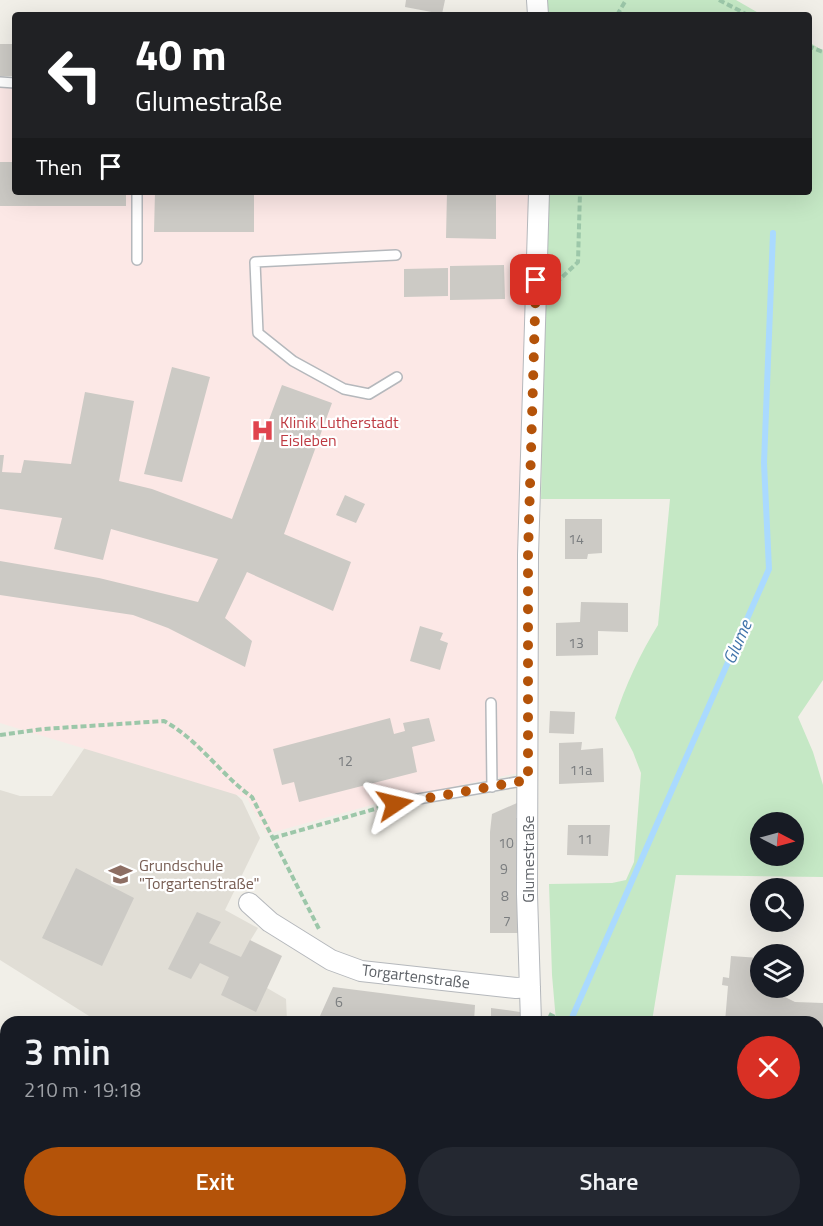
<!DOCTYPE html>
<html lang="en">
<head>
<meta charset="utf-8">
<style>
  :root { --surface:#171b24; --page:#242831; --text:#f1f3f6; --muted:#9ea1a6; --accent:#b45309 }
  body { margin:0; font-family:"Titillium Web",sans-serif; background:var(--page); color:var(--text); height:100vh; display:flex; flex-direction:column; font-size:22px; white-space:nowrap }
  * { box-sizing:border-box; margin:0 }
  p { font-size:20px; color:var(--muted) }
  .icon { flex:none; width:33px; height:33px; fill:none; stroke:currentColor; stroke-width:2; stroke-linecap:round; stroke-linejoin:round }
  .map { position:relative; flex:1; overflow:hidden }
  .details { position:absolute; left:0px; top:1016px; width:824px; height:212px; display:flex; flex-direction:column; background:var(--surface); border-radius:18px 18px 0 0; box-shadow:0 6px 24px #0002 }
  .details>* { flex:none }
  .banner { position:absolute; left:12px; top:12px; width:800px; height:183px; border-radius:6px; box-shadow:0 6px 24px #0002; background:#202124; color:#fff; overflow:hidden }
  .needle { width:39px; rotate:96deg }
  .buttons { position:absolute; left:750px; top:812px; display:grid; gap:12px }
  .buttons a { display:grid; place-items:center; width:54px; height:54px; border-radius:50%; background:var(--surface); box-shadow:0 6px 24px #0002; font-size:30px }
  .pin { position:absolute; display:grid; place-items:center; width:51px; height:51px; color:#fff; margin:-26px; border-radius:12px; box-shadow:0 3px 9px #0006 }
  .me { position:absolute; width:66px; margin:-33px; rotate:80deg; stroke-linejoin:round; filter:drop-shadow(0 0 4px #0008) }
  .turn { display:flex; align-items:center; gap:21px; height:126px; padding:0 24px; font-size:27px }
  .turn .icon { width:78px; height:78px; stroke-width:2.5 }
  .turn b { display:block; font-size:42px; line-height:51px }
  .then { display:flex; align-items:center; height:57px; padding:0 24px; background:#0003; gap:12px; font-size:22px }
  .round { display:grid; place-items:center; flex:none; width:63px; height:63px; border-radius:32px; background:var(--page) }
  .headline { display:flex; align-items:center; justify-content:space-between; height:102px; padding:0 24px }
  h1 { font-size:36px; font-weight:600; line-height:45px }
  .cta { display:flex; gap:12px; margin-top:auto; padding:12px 24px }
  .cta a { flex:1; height:69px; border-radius:36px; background:var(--accent); color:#fff; font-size:24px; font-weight:600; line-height:69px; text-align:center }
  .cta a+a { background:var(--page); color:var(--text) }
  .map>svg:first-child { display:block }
  .education { fill:#e1ded6 }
  .medical { fill:#fce8e6 }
  .green { fill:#c5e8c5; fill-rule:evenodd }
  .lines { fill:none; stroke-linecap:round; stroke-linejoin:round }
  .stream { stroke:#aadaff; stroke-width:6 }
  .building { fill:#cccac5 }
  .lane-casing { stroke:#b5b8bc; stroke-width:12 }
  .street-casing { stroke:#b5b8bc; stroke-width:22 }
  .secondary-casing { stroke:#b6babf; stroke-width:30 }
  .path { stroke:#9cc7a9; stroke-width:4; stroke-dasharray:6 3; stroke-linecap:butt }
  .lane { stroke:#fff; stroke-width:9 }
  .street { stroke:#fff; stroke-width:20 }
  .secondary { stroke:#fff; stroke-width:27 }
  .route { stroke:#b45309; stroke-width:10; stroke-dasharray:0 18 }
  .labels { text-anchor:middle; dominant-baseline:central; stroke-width:4.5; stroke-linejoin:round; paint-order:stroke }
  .number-label { font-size:14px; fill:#7a7d7f }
  .health-label { font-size:16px; fill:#be3a42; stroke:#fff; text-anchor:start }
  .street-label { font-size:16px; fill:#5f6368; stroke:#fff }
  .education-label { font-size:16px; fill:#785e54; stroke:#fff; text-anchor:start }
  .water-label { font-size:18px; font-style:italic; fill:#4174aa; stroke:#fff }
</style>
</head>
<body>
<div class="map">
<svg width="823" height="1226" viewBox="0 0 823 1226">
  <rect width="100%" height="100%" fill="#f1efe8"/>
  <path class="education" d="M 96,731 L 171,734 L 242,800 L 260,838 L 225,910 L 258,928 L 250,941 L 267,988 L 286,999 L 287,1021 L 97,1021 L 0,960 L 0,790 L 20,796 L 52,796 Z"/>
  <path class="medical" d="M 0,77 L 15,77 L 15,192 L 530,192 L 523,772 L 386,801 L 267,834 L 247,798 L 0,723 Z"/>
  <path class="green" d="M 544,0 L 736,0 L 762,15 L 544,15 Z
    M 809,42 L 823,51 L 823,680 L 798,717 L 813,752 L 823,785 L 823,877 L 676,875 L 652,1021 L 556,1021 L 552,975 L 549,884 L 612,883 L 626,880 L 634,862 L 641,773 L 633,752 L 615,718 C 625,686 640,654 658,625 L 670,499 L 541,499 L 547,192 L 808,192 ZM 760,822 L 794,822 L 794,855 L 760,855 Z"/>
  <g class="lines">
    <path class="stream" d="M 570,1022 L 769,569 L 764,463 L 773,233
      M 578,1221 L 579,1226"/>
  </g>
  <path class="building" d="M 406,0 L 445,0 L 442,14 L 405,7 Z
    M 0,44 L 15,44 L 15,76 L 0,76 Z
    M 0,162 L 15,162 L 15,192 L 126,192 L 126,206 L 0,206 Z
    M 155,192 L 254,192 L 254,232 L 154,232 Z
    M 447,192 L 496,192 L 496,239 L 446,238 Z
    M 504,265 L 505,299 L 450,300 L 450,266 Z
    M 448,268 L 448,296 L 404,297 L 404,269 Z
    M 172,367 L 210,377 L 182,482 L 144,474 Z
    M 282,385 L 332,403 L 284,534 L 351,562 L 333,611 L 247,572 L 225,618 L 252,641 L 245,667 L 168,628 L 133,615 L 0,595 L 0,561 L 99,578 L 198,602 L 218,559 L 111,529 L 103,560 L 54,549 L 62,518 L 0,509 L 0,455 L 4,455 L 2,472 L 21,473 L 24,460 L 71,464 L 85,392 L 134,401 L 119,481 L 152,489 L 232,519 Z
    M 345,495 L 365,504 L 356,523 L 336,515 Z
    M 565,519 L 602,519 L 602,553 L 588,554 L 587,559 L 565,559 Z
    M 581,602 L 628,603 L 628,632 L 598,631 L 598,655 L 556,656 L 556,623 L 580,622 Z
    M 420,626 L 443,633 L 440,640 L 448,643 L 440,670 L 410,661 Z
    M 550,711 L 575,712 L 574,734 L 549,733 Z
    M 390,718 L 394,734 L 405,731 L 403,723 L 429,718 L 435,741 L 412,747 L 417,772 L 299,802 L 294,782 L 282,785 L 273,749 Z
    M 582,742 L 581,750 L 603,748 L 604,782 L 559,784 L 559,743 Z
    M 517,803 L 516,818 L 521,818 L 520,933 L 490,933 L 490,832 L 492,814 Z
    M 568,825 L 610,825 L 608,856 L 567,855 Z
    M 76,868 L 134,898 L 102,966 L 42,938 Z
    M 197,912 L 221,922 L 209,943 L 241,957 L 250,940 L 282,956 L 256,1012 L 221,995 L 229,977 L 200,963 L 191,979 L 168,969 Z
    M 731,956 L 760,958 L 760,987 L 782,987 L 781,995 L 795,1002 L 823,1003 L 823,1059 L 818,1059 L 818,1022 L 725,1022 L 728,986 L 722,985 L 723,977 L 729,978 Z
    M 333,987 L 475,1005 L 474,1022 L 388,1022 L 320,1016 Z
    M 491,1008 L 520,1012 L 520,1022 L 491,1022 Z
    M 0,1085 L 6,1088 L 6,1114 L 0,1111 Z
    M 0,1150 L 6,1153 L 6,1175 L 0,1172 Z
    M 6,1188 L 6,1213 L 2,1219 L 0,1218 L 0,1198 Z
    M 818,1192 L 823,1192 L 823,1226 L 808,1226 L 808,1221 L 818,1221 Z
    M 26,1221 L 62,1221 L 64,1222 L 62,1226 L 23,1226 Z
    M 86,1221 L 132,1221 L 141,1226 L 94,1226 L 90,1224 L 84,1226 Z
    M 213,1221 L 309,1221 L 306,1226 L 223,1226 Z
    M 648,1221 L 693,1222 L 693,1226 L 648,1226 Z
    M 733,1221 L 782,1221 L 782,1226 L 734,1226 Z"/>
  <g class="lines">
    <defs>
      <path id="lane" d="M 0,82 L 15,83
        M 137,192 L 137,260
        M 396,255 L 255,262 L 258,333 L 293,361 L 344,389 L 369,394 L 397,377
        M 491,703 L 492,787
        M 395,803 L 528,780"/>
      <path id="street" d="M 537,0 L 538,15
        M 249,903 L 270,922 L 331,960 L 361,971 L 516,988 L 530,987
        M 531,1022 L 527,894 L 528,555 L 539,192
        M 543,1221 L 543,1226"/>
      <path id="secondary" d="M 0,1134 L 6,1137
        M 168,1221 L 177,1226"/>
    </defs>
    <use href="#lane" class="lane-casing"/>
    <use href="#street" class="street-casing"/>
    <use href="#secondary" class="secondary-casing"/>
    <path class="path" d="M 719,0 L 748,15
      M 617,15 L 626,0
      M 808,46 L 823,52
      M 556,283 L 578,262 L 580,192
      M 0,735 L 43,729 L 164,721 C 199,740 220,774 252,797 L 319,929
      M 273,838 L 382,807
      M 549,1014 L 565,1022
      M 818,1066 L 823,1066
      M 818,1074 L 823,1084"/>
    <use href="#lane" class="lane"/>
    <use href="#street" class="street"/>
    <use href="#secondary" class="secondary"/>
  </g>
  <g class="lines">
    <path class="route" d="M 395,804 L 528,780 L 528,555 L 536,280"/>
  </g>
  <defs>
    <symbol id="hospital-bare" viewBox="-9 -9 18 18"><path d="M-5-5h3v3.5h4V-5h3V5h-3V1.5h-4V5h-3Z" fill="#e0444e" stroke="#fff" stroke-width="2.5" paint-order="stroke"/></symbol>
    <symbol id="school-bare" viewBox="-9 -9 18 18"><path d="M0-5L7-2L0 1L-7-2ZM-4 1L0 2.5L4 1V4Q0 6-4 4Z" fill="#8d6e63" stroke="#fff" stroke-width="2.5" paint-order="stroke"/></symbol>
  </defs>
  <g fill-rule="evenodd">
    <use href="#hospital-bare" x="246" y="414" width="33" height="33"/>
    <use href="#school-bare" x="104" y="858" width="33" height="33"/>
  </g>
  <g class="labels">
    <g class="number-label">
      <text x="576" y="538">14</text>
      <text x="576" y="642">13</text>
      <text x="345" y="760">12</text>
      <text x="581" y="769">11a</text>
      <text x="585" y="838">11</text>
      <text x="506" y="842">10</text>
      <text x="504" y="868">9</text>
      <text x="505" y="895">8</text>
      <text x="507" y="920">7</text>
      <text x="339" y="1001">6</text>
    </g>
    <g class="health-label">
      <text x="280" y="422">Klinik Lutherstadt<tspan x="280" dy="18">Eisleben</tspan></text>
    </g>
    <g class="street-label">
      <text transform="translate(528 859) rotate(-90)">Glumestraße</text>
      <text transform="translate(416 976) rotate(7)">Torgartenstraße</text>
    </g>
    <g class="education-label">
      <text x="139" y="865">Grundschule<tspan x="139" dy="18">"Torgartenstraße"</tspan></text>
    </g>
    <g class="water-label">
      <text transform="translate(737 642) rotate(-66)">Glume</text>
    </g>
  </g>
</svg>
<div class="buttons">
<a><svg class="needle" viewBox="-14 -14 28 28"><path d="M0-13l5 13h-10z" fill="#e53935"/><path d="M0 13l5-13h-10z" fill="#9ea1a6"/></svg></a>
<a><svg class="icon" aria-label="search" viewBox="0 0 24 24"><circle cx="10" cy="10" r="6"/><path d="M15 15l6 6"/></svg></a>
<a><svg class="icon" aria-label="layers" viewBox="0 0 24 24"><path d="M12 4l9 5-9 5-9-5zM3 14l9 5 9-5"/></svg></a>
</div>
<div class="pin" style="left:536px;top:280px;background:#d93025"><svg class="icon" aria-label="arrive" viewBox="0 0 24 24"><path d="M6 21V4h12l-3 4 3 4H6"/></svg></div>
<svg class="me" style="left:395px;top:804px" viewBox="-20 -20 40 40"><path d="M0-17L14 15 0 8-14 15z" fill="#b45309" stroke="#fff" stroke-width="4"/></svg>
<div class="banner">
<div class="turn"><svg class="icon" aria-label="left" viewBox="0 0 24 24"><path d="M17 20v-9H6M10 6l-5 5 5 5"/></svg><div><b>40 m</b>Glumestraße</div></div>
<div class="then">Then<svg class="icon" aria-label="arrive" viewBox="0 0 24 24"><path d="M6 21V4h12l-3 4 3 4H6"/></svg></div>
</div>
<section class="details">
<div class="headline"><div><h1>3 min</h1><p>210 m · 19:18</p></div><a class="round" style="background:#d93025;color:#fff"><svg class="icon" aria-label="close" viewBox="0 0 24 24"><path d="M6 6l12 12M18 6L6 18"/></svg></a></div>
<div class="cta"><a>Exit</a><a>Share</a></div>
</section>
</div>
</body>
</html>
